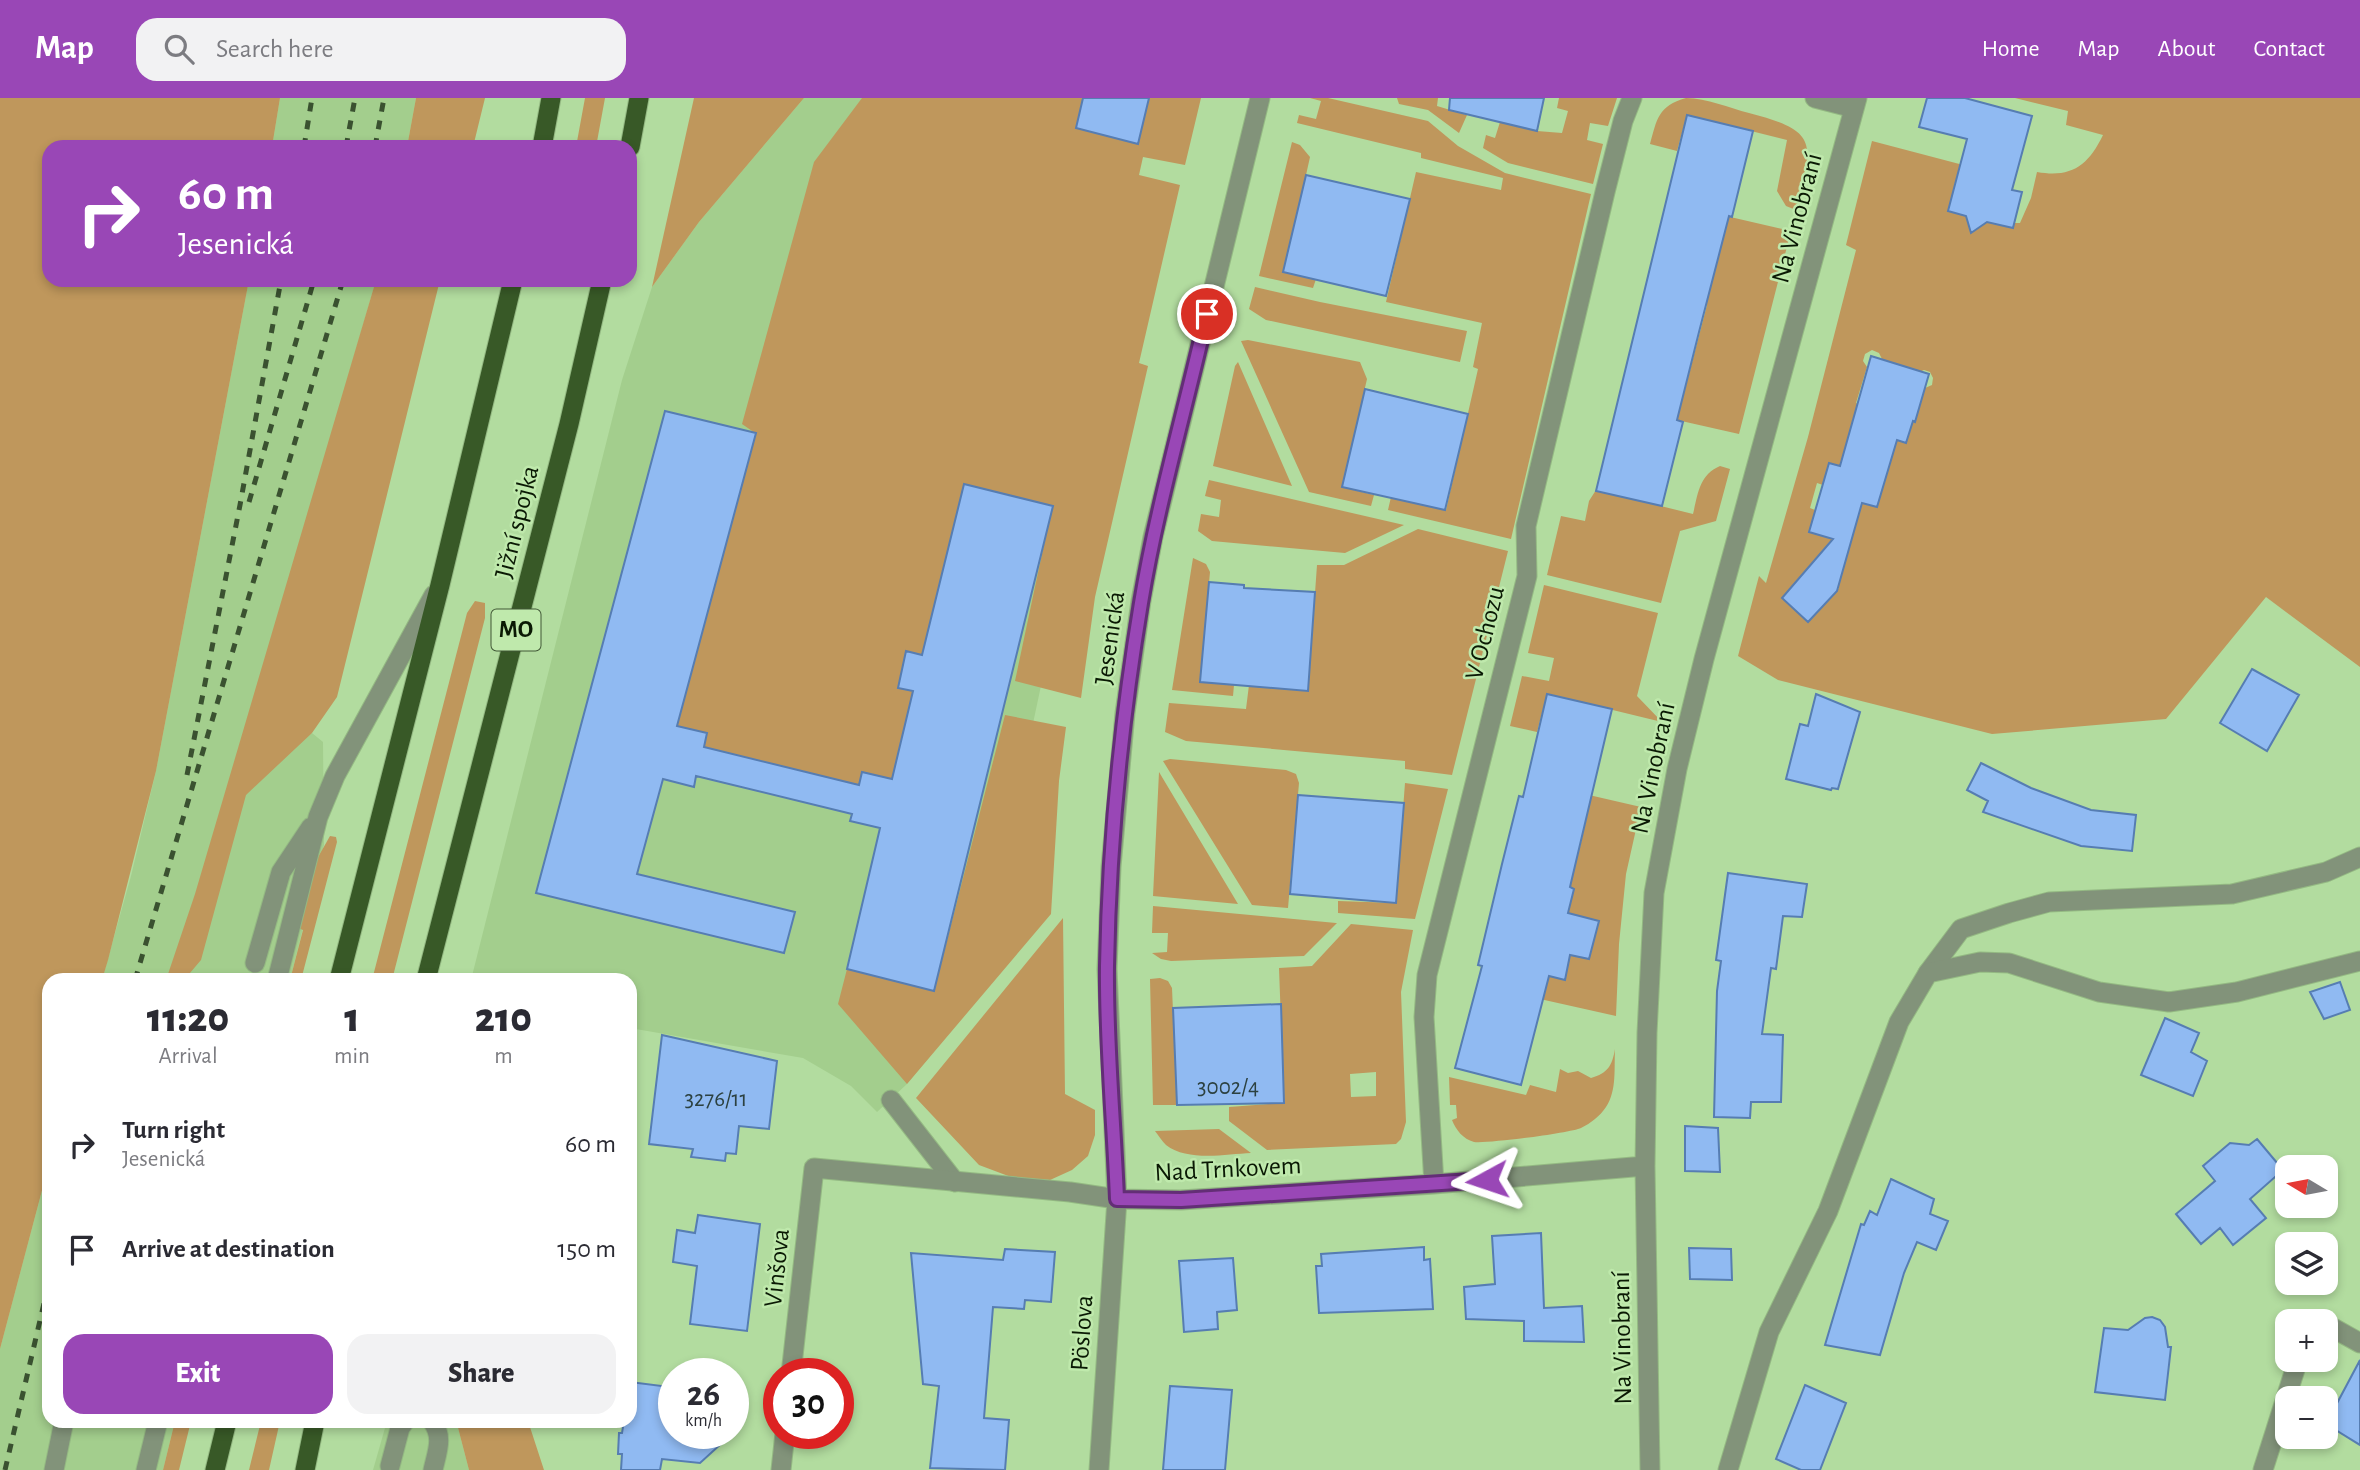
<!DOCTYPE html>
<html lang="en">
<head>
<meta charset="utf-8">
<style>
  :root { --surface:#fff; --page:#f2f2f3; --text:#2b2b33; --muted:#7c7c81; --accent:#9947b6 }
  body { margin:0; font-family:"Alegreya Sans",sans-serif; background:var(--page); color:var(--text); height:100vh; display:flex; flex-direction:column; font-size:26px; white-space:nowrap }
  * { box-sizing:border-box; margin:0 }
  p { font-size:23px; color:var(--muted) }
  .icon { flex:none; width:38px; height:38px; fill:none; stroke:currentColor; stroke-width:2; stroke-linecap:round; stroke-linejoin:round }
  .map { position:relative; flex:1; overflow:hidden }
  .drawer { position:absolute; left:42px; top:875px; width:595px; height:455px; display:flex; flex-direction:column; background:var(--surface); border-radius:21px; box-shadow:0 4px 10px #0003 }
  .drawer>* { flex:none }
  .top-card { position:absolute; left:42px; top:42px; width:595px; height:147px; border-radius:21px; box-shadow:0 4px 10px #0003; background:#9947b6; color:#fff; overflow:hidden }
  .needle { width:46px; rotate:280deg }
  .controls { position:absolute; left:2275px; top:1057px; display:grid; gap:14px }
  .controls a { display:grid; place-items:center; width:63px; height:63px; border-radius:14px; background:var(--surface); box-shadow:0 4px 10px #0003; font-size:35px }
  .speed { position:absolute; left:658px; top:1260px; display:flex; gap:14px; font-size:35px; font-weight:700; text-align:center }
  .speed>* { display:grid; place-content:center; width:91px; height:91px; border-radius:50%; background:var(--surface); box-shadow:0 4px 10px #0003; line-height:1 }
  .speed small { font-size:18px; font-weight:400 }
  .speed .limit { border:10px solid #d22; background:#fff; color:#111 }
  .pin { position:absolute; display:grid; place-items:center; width:60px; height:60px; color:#fff; margin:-30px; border:4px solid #fff; border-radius:50%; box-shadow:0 2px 7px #0007 }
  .me { position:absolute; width:77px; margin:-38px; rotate:265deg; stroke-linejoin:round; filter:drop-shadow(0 0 5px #0008) }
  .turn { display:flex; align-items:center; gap:24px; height:147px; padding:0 21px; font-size:32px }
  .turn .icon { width:91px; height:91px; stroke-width:2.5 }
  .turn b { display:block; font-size:49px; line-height:60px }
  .eta { display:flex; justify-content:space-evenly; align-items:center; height:119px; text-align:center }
  .eta b { font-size:42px; font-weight:800; line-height:49px }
  .primary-button { display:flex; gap:14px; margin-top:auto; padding:14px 21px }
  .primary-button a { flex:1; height:80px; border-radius:21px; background:var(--accent); color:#fff; font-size:28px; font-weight:800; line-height:80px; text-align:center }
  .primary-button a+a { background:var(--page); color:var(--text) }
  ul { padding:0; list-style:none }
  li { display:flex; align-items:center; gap:21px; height:105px; padding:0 21px }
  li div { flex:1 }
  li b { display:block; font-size:26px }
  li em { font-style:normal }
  header { display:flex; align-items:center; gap:42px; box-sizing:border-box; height:98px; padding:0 35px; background:var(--accent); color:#fff }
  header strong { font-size:33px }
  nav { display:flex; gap:38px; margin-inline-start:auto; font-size:24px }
  .search { width:490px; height:63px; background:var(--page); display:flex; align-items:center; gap:18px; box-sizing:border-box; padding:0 24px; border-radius:21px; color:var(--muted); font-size:26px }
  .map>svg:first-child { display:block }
  .built { fill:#a3ce8d }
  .green { fill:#bf975c; fill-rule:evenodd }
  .building { fill:#90baf2; stroke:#567db2; stroke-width:2 }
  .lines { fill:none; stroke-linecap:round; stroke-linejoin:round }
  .service-casing { stroke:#94b983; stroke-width:21 }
  .minor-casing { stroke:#94b983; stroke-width:21 }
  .trunk-casing { stroke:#94b983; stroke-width:21 }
  .service { stroke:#82937a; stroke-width:19 }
  .minor { stroke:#82937a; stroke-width:19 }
  .trunk { stroke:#385927; stroke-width:19 }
  .rail { stroke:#3a5130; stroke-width:5; stroke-dasharray:9 9; stroke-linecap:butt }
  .route-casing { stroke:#632e76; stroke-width:18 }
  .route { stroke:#9947b6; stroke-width:12 }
  .labels { text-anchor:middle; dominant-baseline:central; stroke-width:5; stroke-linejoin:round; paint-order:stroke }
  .number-label { font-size:23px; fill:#2c4140 }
  .shield { fill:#bfe9ac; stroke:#405736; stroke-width:2 }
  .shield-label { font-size:24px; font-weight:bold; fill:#0a1904 }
  .street-label { font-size:26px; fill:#0a1904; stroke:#bfe9ac }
</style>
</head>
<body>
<header>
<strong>Map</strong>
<div class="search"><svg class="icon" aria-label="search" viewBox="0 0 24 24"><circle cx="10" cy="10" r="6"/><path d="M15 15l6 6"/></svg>Search here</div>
<nav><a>Home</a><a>Map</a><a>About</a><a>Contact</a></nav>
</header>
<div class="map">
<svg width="2360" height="1372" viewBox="0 0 2360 1372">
  <rect width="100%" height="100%" fill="#b2dc9f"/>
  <path class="built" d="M 280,0 L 416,0 L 407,49 L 272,49 Z
    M 804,0 L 987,0 L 1083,390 L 1025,663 L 949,935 L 907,986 L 877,1014 L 851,988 L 803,960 L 630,930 L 630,882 L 471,882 L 622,282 L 652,189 L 699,124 Z
    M 249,182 L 376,182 L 232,683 L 312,635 L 323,644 L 324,747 L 290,882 L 102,882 L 131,778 L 156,673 Z
    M 49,1066 L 49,1323 L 175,1323 L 163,1372 L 0,1372 L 0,1251 Z
    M 387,1323 L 454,1323 L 457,1326 L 469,1372 L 373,1372 Z"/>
  <path class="green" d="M 0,0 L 280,0 L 272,49 L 49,49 L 49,182 L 249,182 L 156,673 L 108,862 L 102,882 L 49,882 L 49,1066 L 0,1251 Z
    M 416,0 L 485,0 L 473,49 L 407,49 Z
    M 585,0 L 605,0 L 596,49 L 576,49 Z
    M 694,0 L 804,0 L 699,124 L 652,189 Z
    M 862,0 L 1201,0 L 1185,67 L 1143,59 L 1139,77 L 1180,87 L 1139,265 L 1148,268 L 1095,499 L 1081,600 L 1015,583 L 1052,409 L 964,386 L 922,557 L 906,553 L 898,589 L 913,593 L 889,694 L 876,677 L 862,674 L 859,687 L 673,641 L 755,335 L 742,326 L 814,64 Z
    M 1310,0 L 1328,0 L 1428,23 L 1458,48 L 1505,75 L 1591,96 L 1511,441 L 1388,412 L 1391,399 L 1446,412 L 1478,271 L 1473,269 L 1482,225 L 1386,204 L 1416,74 L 1501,92 L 1503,80 L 1421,60 L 1421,55 L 1297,25 L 1299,17 L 1316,21 L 1321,3 Z
    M 1397,0 L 1438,0 L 1437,8 L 1467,17 L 1459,35 L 1428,12 L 1399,6 Z
    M 1559,0 L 1617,0 L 1608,28 L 1590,25 L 1587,42 L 1603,46 L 1593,86 L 1508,65 L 1483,50 L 1486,37 L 1495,40 L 1500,24 L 1537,33 L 1562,35 L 1568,13 L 1557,10 Z
    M 1686,0 C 1707,0 1729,10 1749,15 C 1823,34 1811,47 1796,112 L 1786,108 L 1777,93 L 1787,42 L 1687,17 L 1677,53 L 1650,46 C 1657,21 1658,8 1686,0 Z
    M 2015,0 L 2360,0 L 2360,569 L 2266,499 L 2166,621 L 1992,636 L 1778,582 L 1738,558 L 1759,478 L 1766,485 L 1808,339 L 1856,152 L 1846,147 L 1872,43 L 1967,68 L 1957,77 L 1948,113 L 1966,118 L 1969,127 L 1987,124 L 2013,130 L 2015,125 L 2020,125 L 2031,100 L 2037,74 C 2071,80 2088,68 2103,37 L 2066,27 L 2068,13 ZM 1872,252 L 1879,255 L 1882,261 L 1897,266 L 1898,269 L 1917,275 L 1924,272 L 1930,274 L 1933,280 L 1932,287 L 1925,290 L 1906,345 L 1852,329 L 1858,306 L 1856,305 L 1867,269 L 1863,263 L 1865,256 ZM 1829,365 L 1885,382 L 1877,409 L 1862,405 L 1850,445 L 1809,434 L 1815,412 L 1810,410 L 1817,385 L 1823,387 ZM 1812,466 L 1839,490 L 1808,524 L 1782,500 Z
    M 1292,44 L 1300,47 L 1310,59 L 1306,77 L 1316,181 L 1313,190 L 1259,178 Z
    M 1726,118 L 1791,133 L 1739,336 L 1677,322 L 1707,207 L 1705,206 L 1723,139 Z
    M 376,182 L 440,182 L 337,599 L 312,635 L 246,697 L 201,862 L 184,882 L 166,882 L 195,796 Z
    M 1255,189 L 1320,204 L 1467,233 L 1460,264 L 1266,222 L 1249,211 Z
    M 1248,242 L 1360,264 L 1367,281 L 1342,389 L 1374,397 L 1371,408 L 1309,394 L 1241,243 Z
    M 1238,264 L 1292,388 L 1213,368 L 1235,268 Z
    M 1720,368 L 1730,371 L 1716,423 L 1680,433 L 1661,505 L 1547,477 L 1561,418 L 1585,423 L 1589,403 L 1596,392 L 1693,416 C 1698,396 1699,377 1720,368 Z
    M 1209,382 L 1404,427 L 1345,455 L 1212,443 L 1198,433 L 1201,416 L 1219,419 L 1221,402 L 1205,398 Z
    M 1418,431 L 1508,453 L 1452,677 L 1405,671 L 1405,663 L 1186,643 L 1165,634 L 1169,605 L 1246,611 L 1249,587 L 1308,593 L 1317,467 L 1344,467 Z
    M 1193,460 L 1206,466 L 1210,474 L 1200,584 L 1234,587 L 1233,598 L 1172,592 Z
    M 1544,487 L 1658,515 L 1637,598 L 1662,624 L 1547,596 L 1537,634 L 1510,628 L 1522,578 L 1549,583 L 1554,560 L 1528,555 Z
    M 475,503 L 485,505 L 485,520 L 392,882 L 372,882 L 467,515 Z
    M 1005,617 L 1066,629 L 1059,683 L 1051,816 L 907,986 L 838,906 L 847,871 L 934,893 Z
    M 1170,661 L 1286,672 L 1296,676 L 1299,685 L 1288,810 L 1252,807 L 1163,663 Z
    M 1159,674 L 1238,806 L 1153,798 Z
    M 1405,685 L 1448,691 L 1415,821 L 1338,815 L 1338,803 L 1396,805 Z
    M 1589,697 L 1641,709 L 1626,776 L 1619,846 L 1616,918 L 1540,901 L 1549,878 L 1565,881 L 1570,857 L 1589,861 L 1599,823 L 1565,814 L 1569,810 L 1574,791 L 1570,789 L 1572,782 L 1569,781 L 1576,749 L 1580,749 L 1588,714 L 1585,713 Z
    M 330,738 L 336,739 L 337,744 L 301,882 L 290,882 L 303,832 L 298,830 L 317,761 Z
    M 1153,808 L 1336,825 L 1337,825 L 1304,858 L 1171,863 L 1161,861 L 1152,855 L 1167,854 L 1168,835 L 1152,835 Z
    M 1063,820 L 1065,996 L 1095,1012 L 1095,1037 L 1088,1058 L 1072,1072 L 1050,1082 L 1011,1079 L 979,1067 L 916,1000 Z
    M 1351,826 L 1413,832 L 1401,894 L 1406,1024 L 1401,1041 L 1396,1046 L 1267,1052 L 1229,1023 L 1229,1009 L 1284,1005 L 1279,870 L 1312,868 ZM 1376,974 L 1376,998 L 1351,999 L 1350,976 Z
    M 1160,880 L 1168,883 L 1172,890 L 1177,1007 L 1153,1007 L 1150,881 Z
    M 1615,951 C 1614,970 1617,993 1606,1009 C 1600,1018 1591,1025 1581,1030 C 1570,1035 1486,1046 1474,1044 C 1463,1041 1456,1032 1452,1022 L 1457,1020 L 1456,1007 L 1450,1007 L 1449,979 L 1526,997 L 1530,987 L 1556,994 L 1560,971 L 1568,975 L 1578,973 L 1591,980 C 1608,975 1612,968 1615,951 Z
    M 1219,1031 L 1251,1055 C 1226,1056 1188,1064 1166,1047 C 1162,1043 1158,1037 1155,1033 Z
    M 175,1323 L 191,1323 L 179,1372 L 163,1372 Z
    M 261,1323 L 280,1323 L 269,1372 L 249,1372 Z
    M 454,1323 L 528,1323 L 544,1372 L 469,1372 L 457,1326 Z"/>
  <path class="building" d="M 1083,0 L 1149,0 L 1138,46 L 1076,30 Z
    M 1450,0 L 1544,0 L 1537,33 L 1449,12 Z
    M 1927,0 L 1965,0 L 2032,18 L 2012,92 L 2022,94 L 2013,130 L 1987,124 L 1971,135 L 1966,118 L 1948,113 L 1967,41 L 1919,29 Z
    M 1687,17 L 1753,33 L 1732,119 L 1729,118 L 1699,234 L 1677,322 L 1683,324 L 1662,408 L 1596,393 Z
    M 1306,77 L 1410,101 L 1386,198 L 1283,174 Z
    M 1871,258 L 1929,276 L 1915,324 L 1913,323 L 1906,345 L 1897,342 L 1877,409 L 1862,405 L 1837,493 L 1808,524 L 1782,500 L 1833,441 L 1809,434 L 1829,365 L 1840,368 Z
    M 1365,291 L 1468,316 L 1445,412 L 1342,389 Z
    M 665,313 L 756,335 L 677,628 L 707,635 L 704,649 L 859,687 L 862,674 L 892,681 L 913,593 L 898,590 L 906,553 L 922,557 L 964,386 L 1053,408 L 934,893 L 847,871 L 880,730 L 850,723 L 852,716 L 696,678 L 694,689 L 663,681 L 637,776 L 795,814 L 784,855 L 536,795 Z
    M 1209,484 L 1244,487 L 1244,490 L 1315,494 L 1308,593 L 1200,584 Z
    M 2252,571 L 2299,597 L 2267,653 L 2220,625 Z
    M 1547,596 L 1612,611 L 1570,789 L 1574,791 L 1568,815 L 1599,823 L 1589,861 L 1570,857 L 1565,882 L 1549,878 L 1521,987 L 1455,970 L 1482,868 L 1478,867 L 1502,766 L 1519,698 L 1523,699 Z
    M 1816,596 L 1860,614 L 1838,691 L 1832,690 L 1831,692 L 1786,681 L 1800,626 L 1808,628 Z
    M 1981,665 L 2031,690 L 2091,712 L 2136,717 L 2132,753 L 2081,748 L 1983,714 L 1988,703 L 1967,692 Z
    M 1298,697 L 1404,705 L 1396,805 L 1290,796 Z
    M 1728,775 L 1807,786 L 1802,819 L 1783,818 L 1776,871 L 1771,870 L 1762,936 L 1783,937 L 1781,1004 L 1751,1004 L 1750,1020 L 1714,1019 L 1717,893 L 1721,863 L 1716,862 Z
    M 2340,884 L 2350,912 L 2324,921 L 2310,894 Z
    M 1281,906 L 1284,1005 L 1177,1007 L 1173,910 Z
    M 2165,920 L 2199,935 L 2191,954 L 2207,963 L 2193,998 L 2141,977 Z
    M 662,937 L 777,963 L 769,1031 L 739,1028 L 736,1056 L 726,1055 L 725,1063 L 691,1059 L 693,1051 L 649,1046 Z
    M 1685,1028 L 1718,1030 L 1720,1074 L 1685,1073 Z
    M 2257,1041 L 2283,1072 L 2250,1101 L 2266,1120 L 2233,1147 L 2220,1130 L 2201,1146 L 2176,1116 L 2215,1083 L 2203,1068 L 2230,1045 L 2249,1047 Z
    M 1891,1081 L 1934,1101 L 1930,1116 L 1948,1123 L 1936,1152 L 1917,1144 L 1904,1175 L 1880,1257 L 1825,1247 L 1861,1126 L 1864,1127 L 1870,1113 L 1877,1117 Z
    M 698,1117 L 760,1126 L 747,1233 L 690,1226 L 697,1168 L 673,1164 L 677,1132 L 695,1135 Z
    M 1541,1135 L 1544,1210 L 1582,1208 L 1584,1244 L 1524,1243 L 1524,1223 L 1466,1221 L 1464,1189 L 1495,1186 L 1492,1138 Z
    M 1424,1149 L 1424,1162 L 1430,1161 L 1433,1211 L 1319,1215 L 1316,1168 L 1322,1168 L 1321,1156 Z
    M 1689,1150 L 1731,1151 L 1732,1182 L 1690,1181 Z
    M 1005,1151 L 1055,1154 L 1051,1204 L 1025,1202 L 1024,1211 L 993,1209 L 984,1320 L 1009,1322 L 1005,1372 L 930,1370 L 939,1288 L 923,1286 L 911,1155 L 1003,1162 Z
    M 1233,1160 L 1237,1212 L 1217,1214 L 1218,1231 L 1184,1234 L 1179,1163 Z
    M 2152,1219 L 2160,1222 L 2165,1229 L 2168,1249 L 2171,1249 L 2165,1302 L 2095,1294 L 2104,1230 L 2128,1232 L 2145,1220 Z
    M 2360,1262 L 2360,1347 L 2326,1326 Z
    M 630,1284 L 670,1289 L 667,1312 L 674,1313 L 674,1335 L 733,1335 L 700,1365 L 662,1361 L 660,1372 L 621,1372 L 622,1356 L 618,1356 L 619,1335 L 622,1335 L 624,1323 L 630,1323 Z
    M 1805,1287 L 1846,1305 L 1820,1372 L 1801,1372 L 1776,1361 Z
    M 1170,1288 L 1232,1292 L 1225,1372 L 1163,1372 Z"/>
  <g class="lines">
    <defs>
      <path id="service" d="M 255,865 L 281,774 L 311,729
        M 1928,875 L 1961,831 L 2009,815 L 2049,804 L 2232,796 L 2326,774 L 2360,759
        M 277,882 L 318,719 L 335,678 L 434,497
        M 891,1002 L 955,1084
        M 432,1323 C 444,1339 437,1354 433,1372
        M 390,1368 L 400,1330 L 405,1323
        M 54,1372 L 64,1323
        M 146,1372 L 158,1323"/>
      <path id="minor" d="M 1815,0 L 1854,10
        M 1434,1086 L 1424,919 L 1427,877 L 1527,478 L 1526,428 L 1605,94 L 1623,23 L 1632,0
        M 2326,1226 L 2360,1245
        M 791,1276 L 814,1070 L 1070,1094 L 1117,1101 L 1181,1102 L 1434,1086 L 1645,1068
        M 781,1372 L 785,1335
        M 1099,1372 L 1117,1101 L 1107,871 L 1111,769 L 1125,615 L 1141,503 L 1153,439 L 1260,0
        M 1650,1372 L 1645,1068 L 1647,935 L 1654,795 L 1677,671 L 1704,561 L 1857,0
        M 1728,1372 L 1769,1234 L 1828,1113 L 1899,924 L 1928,875 L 1980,864 L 2009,865 L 2099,894 L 2169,904 L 2237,894 L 2360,863
        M 2263,1372 L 2298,1262"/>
      <path id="trunk" d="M 542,49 L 551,0
        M 630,49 L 639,0
        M 339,882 L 440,487 L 513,182
        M 426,882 L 569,326 L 602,182
        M 215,1372 L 227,1323
        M 305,1372 L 315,1323"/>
    </defs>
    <use href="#service" class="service-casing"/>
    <use href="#minor" class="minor-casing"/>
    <use href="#trunk" class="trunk-casing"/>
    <use href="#service" class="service"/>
    <use href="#minor" class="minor"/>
    <use href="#trunk" class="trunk"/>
    <path class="rail" d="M 304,49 L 312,0
      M 346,49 L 355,0
      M 375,49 L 384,0
      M 249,404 L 314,182
      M 187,677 L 240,407 L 281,182
      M 135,882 L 343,182
      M 5,1372 L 49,1184"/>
  </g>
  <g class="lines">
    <defs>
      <path id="route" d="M 1207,216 C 1185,313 1157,408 1141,505 C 1121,625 1109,747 1107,868 C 1106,946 1114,1024 1117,1101 L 1181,1102 L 1487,1082"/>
    </defs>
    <use href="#route" class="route-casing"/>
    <use href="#route" class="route"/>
  </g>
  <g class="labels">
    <g class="number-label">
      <text x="1228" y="989">3002/4</text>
      <text x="716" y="1001">3276/11</text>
    </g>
    <rect class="shield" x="491.5" y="511.5" width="49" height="41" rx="5"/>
    <g class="shield-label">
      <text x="516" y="532">MO</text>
    </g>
    <g class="street-label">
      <text transform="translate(1797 120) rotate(-75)">Na Vinobraní</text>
      <text transform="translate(517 424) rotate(-76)">Jižní spojka</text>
      <text transform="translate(1485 535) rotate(-76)">V Ochozu</text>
      <text transform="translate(1110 540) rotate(-82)">Jesenická</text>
      <text transform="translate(1653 670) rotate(-78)">Na Vinobraní</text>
      <text transform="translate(1228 1071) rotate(-3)">Nad Trnkovem</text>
      <text transform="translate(777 1170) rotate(-84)">Vinšova</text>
      <text transform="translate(1082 1235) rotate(-86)">Pöslova</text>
      <text transform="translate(1622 1240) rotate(-91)">Na Vinobraní</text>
    </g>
  </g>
</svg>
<div class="controls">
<a><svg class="needle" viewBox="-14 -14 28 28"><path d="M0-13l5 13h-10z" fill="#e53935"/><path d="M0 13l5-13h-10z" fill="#7c7c81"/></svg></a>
<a><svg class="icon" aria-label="layers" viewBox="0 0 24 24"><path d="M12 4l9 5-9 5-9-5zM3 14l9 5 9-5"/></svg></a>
<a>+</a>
<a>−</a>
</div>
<div class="speed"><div>26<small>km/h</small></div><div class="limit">30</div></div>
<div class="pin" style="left:1207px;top:216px;background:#d93025"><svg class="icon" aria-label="arrive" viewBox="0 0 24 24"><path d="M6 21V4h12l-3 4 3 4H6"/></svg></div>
<svg class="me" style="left:1487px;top:1082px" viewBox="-20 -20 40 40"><path d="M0-17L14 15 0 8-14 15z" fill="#9947b6" stroke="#fff" stroke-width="4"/></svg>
<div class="top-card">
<div class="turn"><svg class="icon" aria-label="right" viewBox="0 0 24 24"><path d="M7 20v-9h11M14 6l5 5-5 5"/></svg><div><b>60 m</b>Jesenická</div></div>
</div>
<section class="drawer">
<div class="eta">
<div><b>11:20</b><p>Arrival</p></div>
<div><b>1</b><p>min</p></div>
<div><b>210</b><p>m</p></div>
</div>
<ul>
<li><svg class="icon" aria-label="right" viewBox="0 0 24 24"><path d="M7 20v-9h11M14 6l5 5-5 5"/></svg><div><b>Turn right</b><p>Jesenická</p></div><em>60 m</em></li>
<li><svg class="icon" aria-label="arrive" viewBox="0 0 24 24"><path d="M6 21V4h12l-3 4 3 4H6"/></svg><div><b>Arrive at destination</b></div><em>150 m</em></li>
</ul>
<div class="primary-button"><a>Exit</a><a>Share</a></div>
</section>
</div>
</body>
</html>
